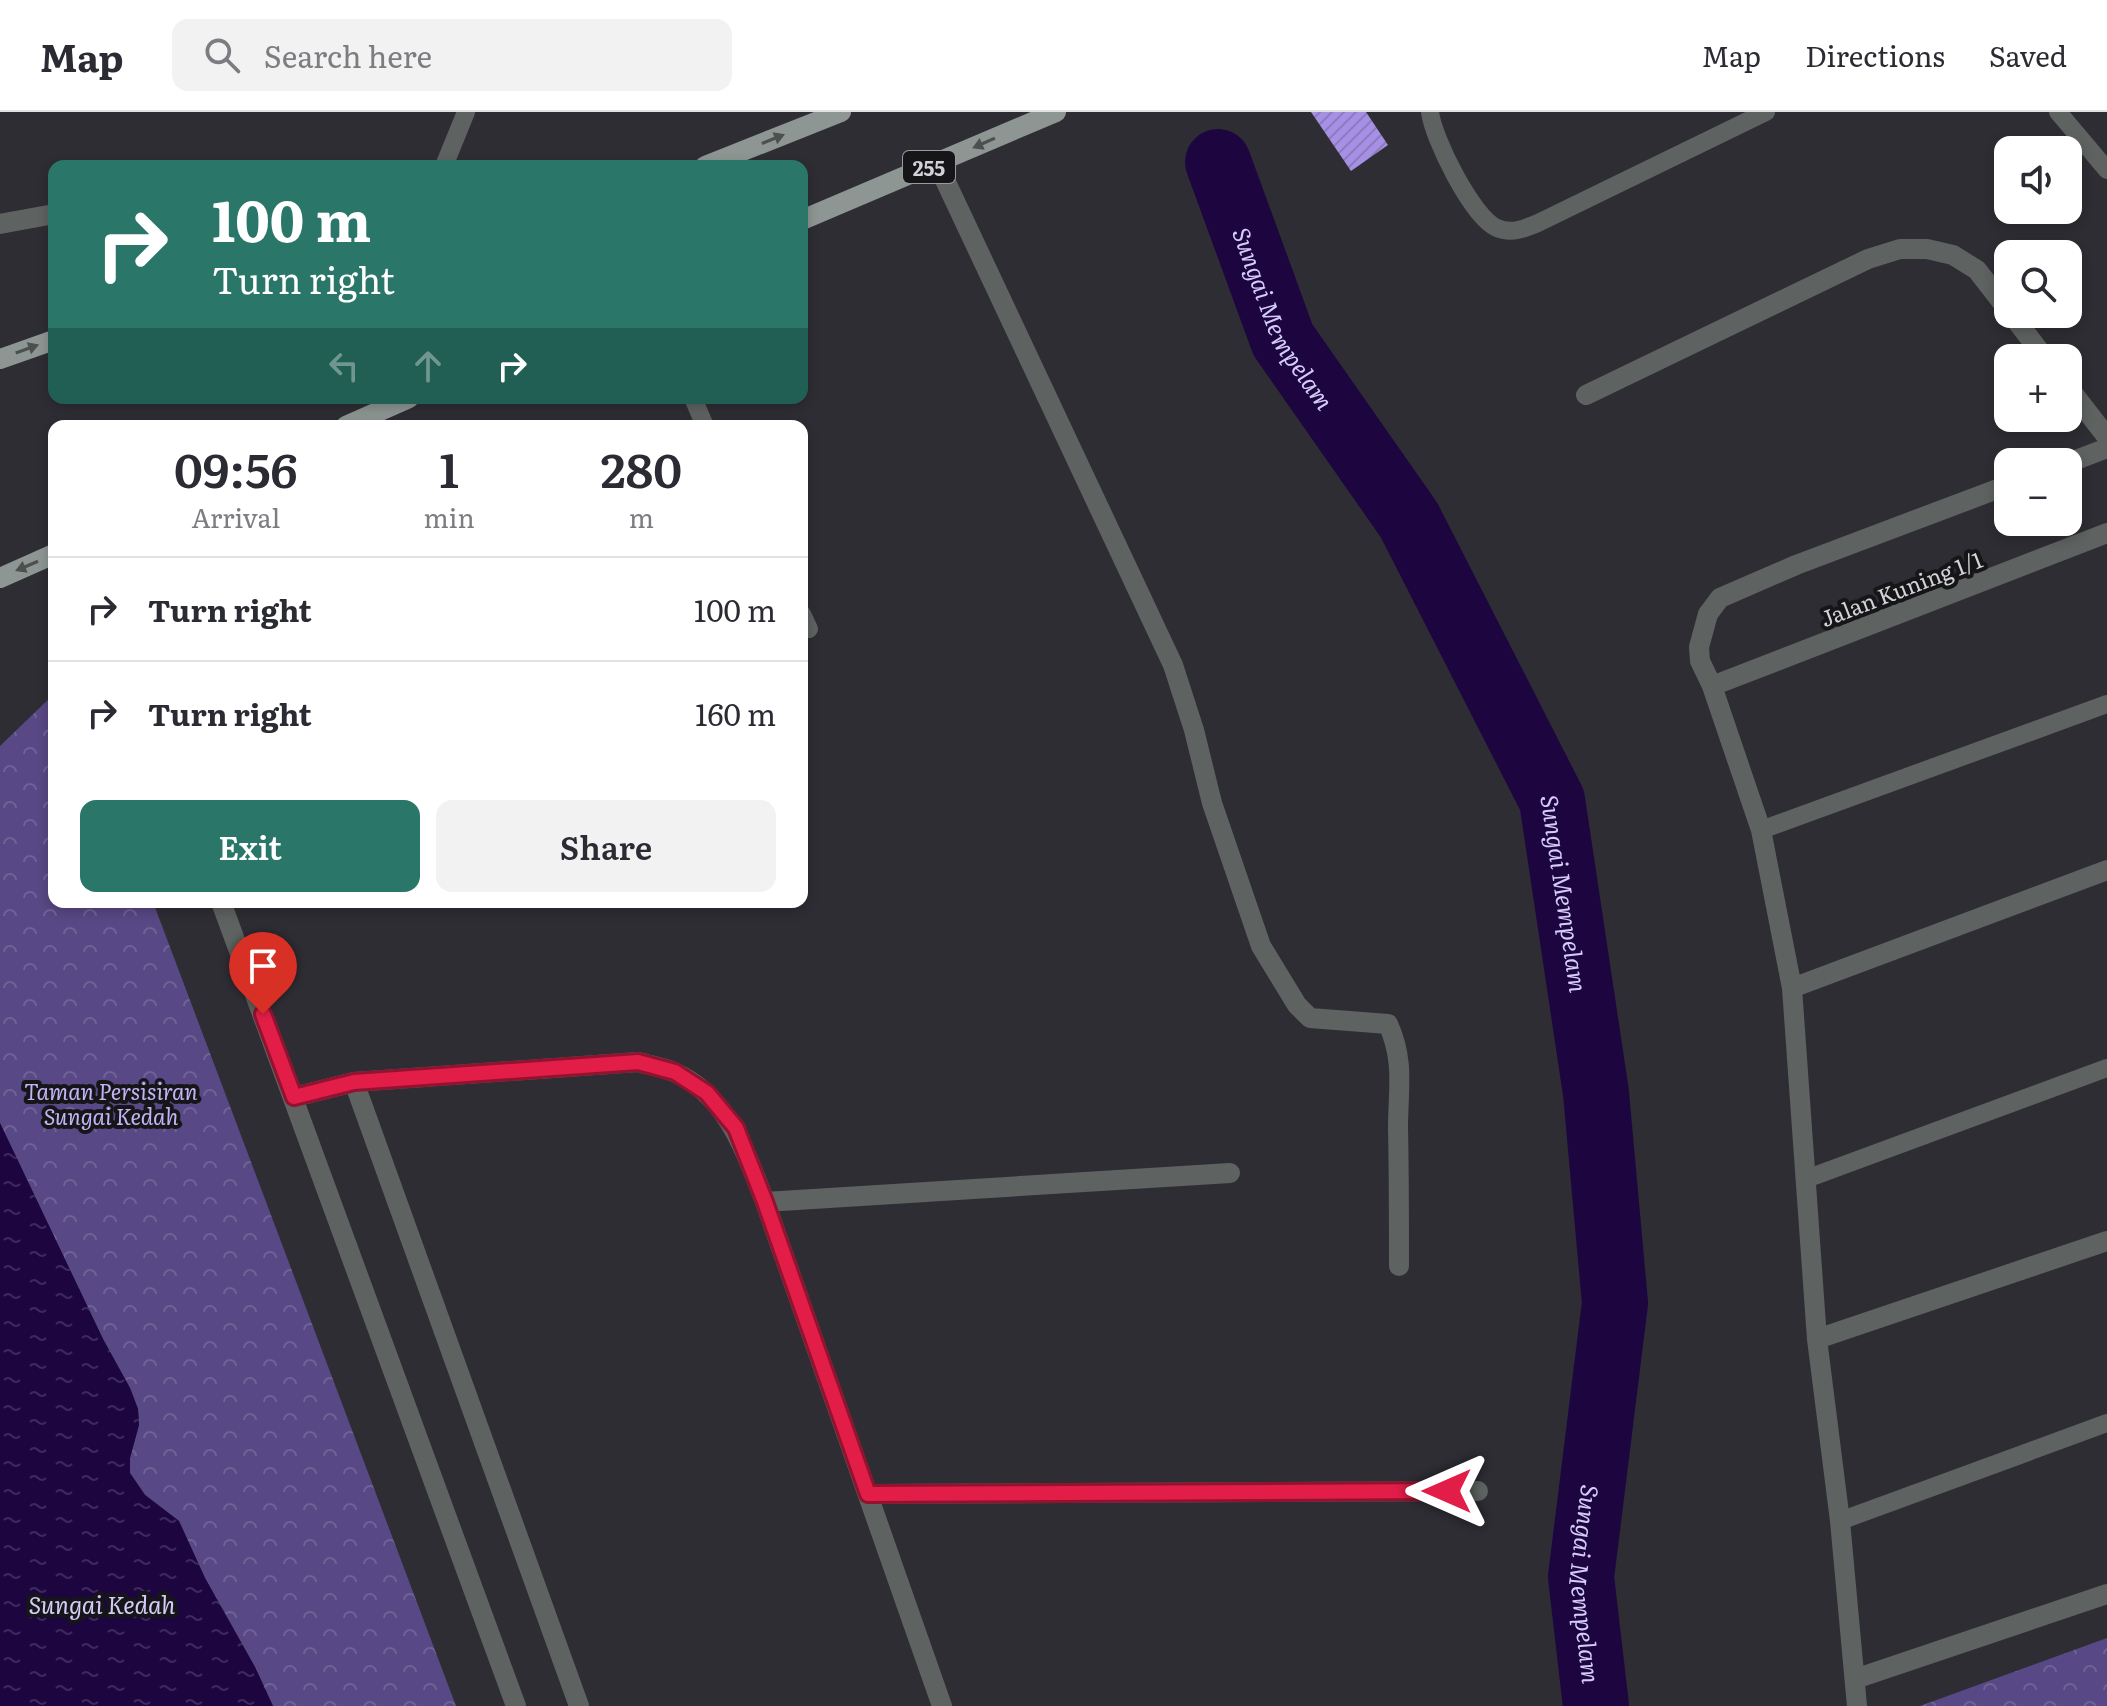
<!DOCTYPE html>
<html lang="en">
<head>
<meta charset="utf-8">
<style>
  :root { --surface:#fff; --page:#f2f2f3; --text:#2b2b33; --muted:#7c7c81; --line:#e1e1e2; --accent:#2a7769 }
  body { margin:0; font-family:Literata,serif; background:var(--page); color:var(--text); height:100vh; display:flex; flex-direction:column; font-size:30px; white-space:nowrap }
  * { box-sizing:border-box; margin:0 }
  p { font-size:26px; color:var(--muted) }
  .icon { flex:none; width:44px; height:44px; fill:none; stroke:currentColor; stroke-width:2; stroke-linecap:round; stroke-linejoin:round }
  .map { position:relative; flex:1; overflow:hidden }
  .sheet { position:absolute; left:48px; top:308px; width:760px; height:488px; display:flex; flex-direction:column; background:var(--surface); border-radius:16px; box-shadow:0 4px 12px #0003 }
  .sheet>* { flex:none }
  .banner { position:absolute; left:48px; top:48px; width:760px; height:244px; border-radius:16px; box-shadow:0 4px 12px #0003; background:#2a7769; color:#fff; overflow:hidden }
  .fabs { position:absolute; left:1994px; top:24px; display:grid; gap:16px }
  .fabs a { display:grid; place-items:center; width:88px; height:88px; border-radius:16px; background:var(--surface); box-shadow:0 4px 12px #0003; font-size:40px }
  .pin { position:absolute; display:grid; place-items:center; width:68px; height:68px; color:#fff; margin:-82px -34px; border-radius:50% 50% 50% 0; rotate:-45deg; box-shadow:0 0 8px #0007 }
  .pin .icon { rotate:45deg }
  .me { position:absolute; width:88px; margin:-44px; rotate:270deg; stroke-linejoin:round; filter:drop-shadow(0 0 6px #0008) }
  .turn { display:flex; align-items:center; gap:28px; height:168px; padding:0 32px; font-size:36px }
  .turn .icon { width:104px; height:104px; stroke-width:2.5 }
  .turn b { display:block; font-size:56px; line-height:68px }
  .lanes { display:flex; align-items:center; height:76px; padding:0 32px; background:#0003; justify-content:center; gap:40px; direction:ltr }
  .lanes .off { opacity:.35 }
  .eta { display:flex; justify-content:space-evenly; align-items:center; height:136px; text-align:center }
  .eta b { font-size:48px; font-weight:600; line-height:56px }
  .primary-button { display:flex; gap:16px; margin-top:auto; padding:16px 32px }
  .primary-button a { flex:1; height:92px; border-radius:16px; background:var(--accent); color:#fff; font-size:32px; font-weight:600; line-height:92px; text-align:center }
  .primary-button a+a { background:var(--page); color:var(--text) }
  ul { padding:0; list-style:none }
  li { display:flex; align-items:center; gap:24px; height:104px; padding:0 32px; border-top:2px solid var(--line) }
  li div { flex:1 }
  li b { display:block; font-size:30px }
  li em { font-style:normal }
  header { display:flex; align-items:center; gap:48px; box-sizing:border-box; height:112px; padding:0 40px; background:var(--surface); border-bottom:2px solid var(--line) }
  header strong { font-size:38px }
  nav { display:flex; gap:44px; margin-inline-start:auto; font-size:28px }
  .search { width:560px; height:72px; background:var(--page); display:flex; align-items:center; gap:20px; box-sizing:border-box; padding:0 28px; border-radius:16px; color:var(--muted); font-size:30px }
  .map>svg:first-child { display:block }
  .park { fill:url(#park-crowns) }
  .water { fill:url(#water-ripples) }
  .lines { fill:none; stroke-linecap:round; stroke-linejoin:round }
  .river { stroke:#1d0640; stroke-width:66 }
  .building { fill:url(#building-hatch) }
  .service { stroke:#5e6361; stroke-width:18 }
  .minor { stroke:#5e6361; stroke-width:20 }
  .primary { stroke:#8d9693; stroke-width:20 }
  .oneway { fill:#4c5050 }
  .route-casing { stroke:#92132f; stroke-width:20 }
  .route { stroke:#e11d48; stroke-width:14 }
  .labels { text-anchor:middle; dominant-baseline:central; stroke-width:8; stroke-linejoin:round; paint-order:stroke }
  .shield { fill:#161619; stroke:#9a9a9e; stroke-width:2 }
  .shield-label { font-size:20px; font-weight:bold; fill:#d3d2d7 }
  .street-label { font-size:22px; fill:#d3d2d7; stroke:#161619 }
  .park-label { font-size:22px; font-style:italic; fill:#c2b4f5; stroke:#161619 }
  .water-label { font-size:24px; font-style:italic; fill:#d4cbf8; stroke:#161619 }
</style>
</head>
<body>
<header>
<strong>Map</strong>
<div class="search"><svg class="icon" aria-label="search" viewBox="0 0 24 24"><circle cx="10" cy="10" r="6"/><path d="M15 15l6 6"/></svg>Search here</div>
<nav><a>Map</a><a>Directions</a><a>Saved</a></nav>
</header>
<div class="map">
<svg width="2107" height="1594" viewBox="0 0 2107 1594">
  <defs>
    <pattern id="park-crowns" width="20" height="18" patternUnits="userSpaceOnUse" patternTransform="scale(2)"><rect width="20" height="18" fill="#584885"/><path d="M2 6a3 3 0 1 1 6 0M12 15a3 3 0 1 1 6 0" fill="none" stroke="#6f6296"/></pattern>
    <pattern id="water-ripples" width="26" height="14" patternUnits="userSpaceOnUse" patternTransform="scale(2)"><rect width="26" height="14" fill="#1d0640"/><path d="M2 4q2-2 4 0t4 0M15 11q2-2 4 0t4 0" fill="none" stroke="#3d295b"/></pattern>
    <pattern id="building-hatch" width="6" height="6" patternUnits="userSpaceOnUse" patternTransform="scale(2)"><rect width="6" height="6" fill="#a690e6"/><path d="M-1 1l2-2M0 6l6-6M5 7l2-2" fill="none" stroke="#8c7cbc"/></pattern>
  </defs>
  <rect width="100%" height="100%" fill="#2e2d34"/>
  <path class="park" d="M 54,582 L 54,790 L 153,790 L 456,1594 L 273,1594 L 255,1555 L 205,1466 L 179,1409 L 145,1383 L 130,1361 L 130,1346 L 139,1313 L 138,1297 L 130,1276 L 103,1227 L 0,1011 L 0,634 Z
    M 2107,1526 L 2107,1594 L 1920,1594 Z"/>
  <path class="water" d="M 0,1011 L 103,1227 L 130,1276 L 138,1297 L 139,1313 L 130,1346 L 130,1361 L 145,1383 L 179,1409 L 205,1466 L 255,1555 L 273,1594 L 0,1594 Z"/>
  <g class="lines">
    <path class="river" id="s1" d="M 1218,50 L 1283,228 L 1409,408 L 1552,688 L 1596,981 L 1615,1191 L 1581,1465 L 1596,1594"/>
  </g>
  <path class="building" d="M 1311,0 L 1366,0 L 1388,33 L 1351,59 Z"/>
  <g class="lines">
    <path class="service" d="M 1430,0 C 1433,26 1472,105 1497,116 C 1511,122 1524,117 1538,111 L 1766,0
      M 2058,0 L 2107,58
      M 444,54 L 466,0
      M 693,286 L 705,314
      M 802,502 L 809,517
      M 1761,718 L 2107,592
      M 1806,1067 L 2107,956
      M 1840,1409 L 2107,1311"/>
    <path class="minor" d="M 937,51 L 1173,553 L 1194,618 L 1212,691 L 1261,834 L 1297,893 L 1310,906 L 1388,912 C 1405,949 1398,978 1398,1016 C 1399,1062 1399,1108 1399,1154
      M 0,112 L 54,102
      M 2011,202 L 2045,246
      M 2068,275 L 2107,325
      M 1586,283 L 1868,147 L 1900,137 L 1927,137 L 1953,143 L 1977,158 L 2008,198
      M 2068,351 L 2107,336
      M 1712,574 L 2107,421
      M 221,790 L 516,1594
      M 1792,876 L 2107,758
      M 354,970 L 579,1594
      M 294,985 L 354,970 L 638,950 C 649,953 663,955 674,960 C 728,984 745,1039 765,1090 L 942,1594
      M 765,1090 L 1230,1061
      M 1817,1227 L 2107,1129
      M 868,1382 L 1478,1379
      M 1855,1567 L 2107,1482
      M 1857,1594 L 1840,1409 L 1817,1227 L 1792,876 L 1761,718 L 1712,574 L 1700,549 L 1699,535 L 1708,502 L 1720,486 L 1796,453 L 2008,373"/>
    <path class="primary" d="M 705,54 L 841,0
      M 802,108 L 1056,0
      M 0,247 L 54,228
      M 346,314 L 409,286
      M 0,466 L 54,442"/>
  </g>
  <defs><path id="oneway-solid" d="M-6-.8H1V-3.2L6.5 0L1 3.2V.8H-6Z" transform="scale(2)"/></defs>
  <g class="oneway">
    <use href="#oneway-solid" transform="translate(773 27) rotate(-22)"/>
    <use href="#oneway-solid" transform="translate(984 31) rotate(156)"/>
    <use href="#oneway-solid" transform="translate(27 237) rotate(-20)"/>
    <use href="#oneway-solid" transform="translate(27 454) rotate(157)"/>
  </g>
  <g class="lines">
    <defs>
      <path id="route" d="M 263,902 L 294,985 L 354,970 L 638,950 L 675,960 L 707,981 L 736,1016 L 765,1090 L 868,1382 L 1447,1379"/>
    </defs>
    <use href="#route" class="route-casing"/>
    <use href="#route" class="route"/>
  </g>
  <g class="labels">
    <rect class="shield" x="903" y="39" width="52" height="32" rx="6"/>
    <g class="shield-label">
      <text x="929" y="55">255</text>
    </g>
    <g class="street-label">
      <text transform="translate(1901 476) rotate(-21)">Jalan Kuning 1/1</text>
    </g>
    <g class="park-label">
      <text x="111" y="978">Taman Persisiran<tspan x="111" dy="25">Sungai Kedah</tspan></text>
    </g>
    <g class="water-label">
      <text stroke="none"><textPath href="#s1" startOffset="170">Sungai Mempelam</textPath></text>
      <text stroke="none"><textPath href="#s1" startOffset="818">Sungai Mempelam</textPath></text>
      <text stroke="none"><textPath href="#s1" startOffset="1514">Sungai Mempelam</textPath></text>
      <text x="102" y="1491">Sungai Kedah</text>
    </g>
  </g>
</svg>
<div class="fabs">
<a><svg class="icon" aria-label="sound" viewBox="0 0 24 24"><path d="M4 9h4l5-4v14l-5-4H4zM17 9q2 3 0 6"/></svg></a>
<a><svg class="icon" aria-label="search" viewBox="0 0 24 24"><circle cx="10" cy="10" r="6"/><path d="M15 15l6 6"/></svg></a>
<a>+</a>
<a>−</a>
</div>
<div class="pin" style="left:263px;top:902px;background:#d93025"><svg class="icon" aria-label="arrive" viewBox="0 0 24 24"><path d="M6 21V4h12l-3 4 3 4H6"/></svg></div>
<svg class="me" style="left:1447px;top:1379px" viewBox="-20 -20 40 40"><path d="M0-17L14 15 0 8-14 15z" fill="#e11d48" stroke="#fff" stroke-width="4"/></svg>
<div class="banner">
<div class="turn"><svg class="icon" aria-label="right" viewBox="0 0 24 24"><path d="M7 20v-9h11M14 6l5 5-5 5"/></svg><div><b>100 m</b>Turn right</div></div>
<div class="lanes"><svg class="icon off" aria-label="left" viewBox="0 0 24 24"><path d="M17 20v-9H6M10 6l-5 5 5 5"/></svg><svg class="icon off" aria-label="ahead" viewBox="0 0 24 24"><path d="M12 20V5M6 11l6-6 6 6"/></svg><svg class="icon" aria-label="right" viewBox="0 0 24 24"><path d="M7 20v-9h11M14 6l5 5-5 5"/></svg></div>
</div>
<section class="sheet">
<div class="eta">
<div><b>09:56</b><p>Arrival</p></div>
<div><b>1</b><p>min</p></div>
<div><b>280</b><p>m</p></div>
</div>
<ul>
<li><svg class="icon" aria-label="right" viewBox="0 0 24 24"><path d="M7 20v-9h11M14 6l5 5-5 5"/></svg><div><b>Turn right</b></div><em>100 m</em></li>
<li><svg class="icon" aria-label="right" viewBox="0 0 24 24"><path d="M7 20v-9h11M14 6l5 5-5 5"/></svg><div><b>Turn right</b></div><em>160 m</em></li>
</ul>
<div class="primary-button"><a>Exit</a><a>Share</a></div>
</section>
</div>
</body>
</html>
